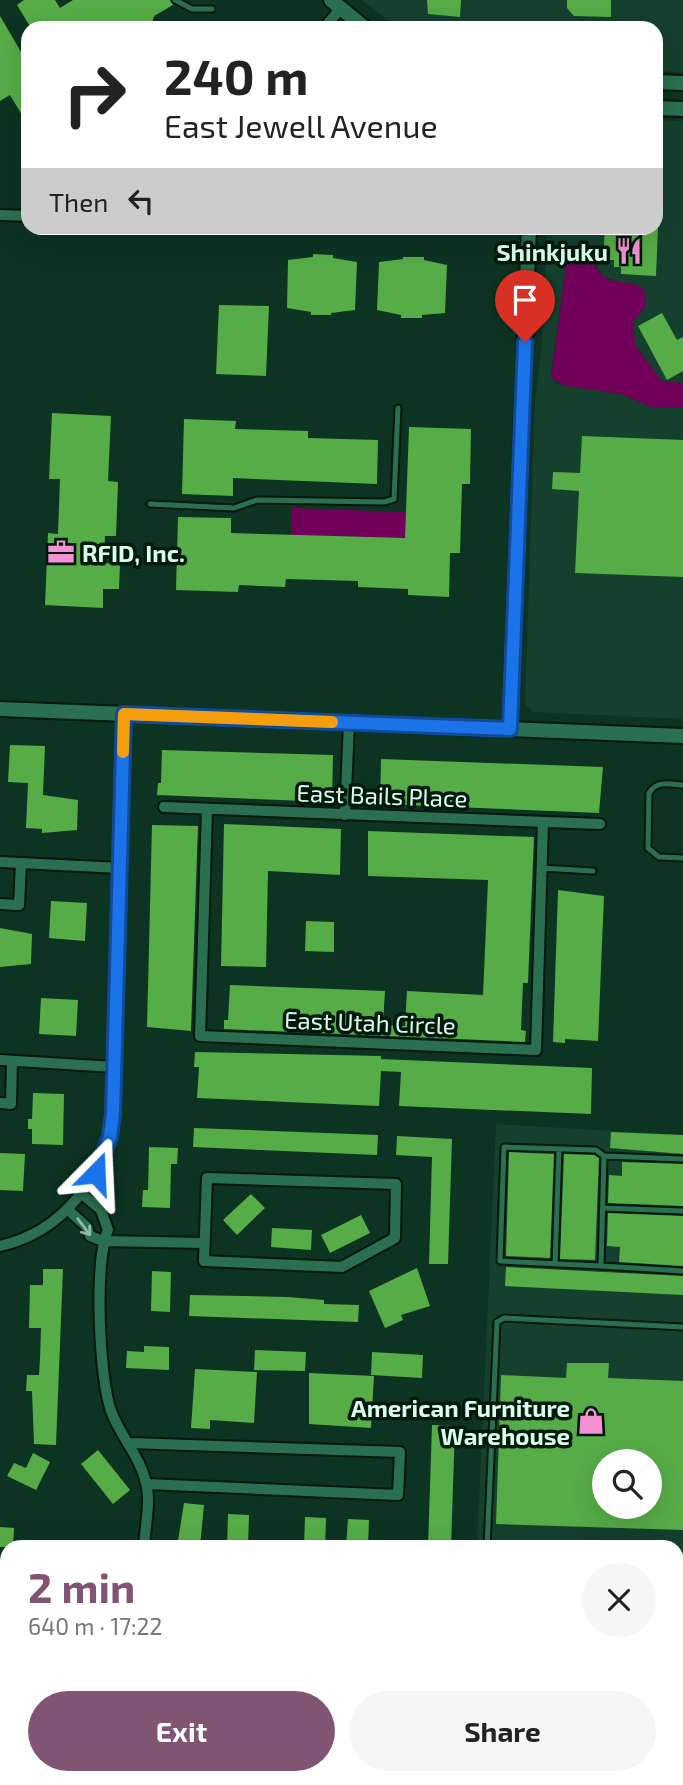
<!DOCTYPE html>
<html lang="en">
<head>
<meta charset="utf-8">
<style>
  :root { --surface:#fff; --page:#f6f6f6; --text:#222; --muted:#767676; --accent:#805472 }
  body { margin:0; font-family:"Exo 2",sans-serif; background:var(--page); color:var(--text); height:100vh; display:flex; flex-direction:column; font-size:26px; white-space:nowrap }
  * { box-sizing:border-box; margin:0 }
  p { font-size:23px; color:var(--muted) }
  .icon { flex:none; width:38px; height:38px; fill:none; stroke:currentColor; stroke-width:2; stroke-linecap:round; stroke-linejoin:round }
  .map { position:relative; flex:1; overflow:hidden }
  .sheet { position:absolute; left:0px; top:1540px; width:684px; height:245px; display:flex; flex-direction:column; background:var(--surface); border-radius:21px 21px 0 0; box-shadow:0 7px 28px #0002 }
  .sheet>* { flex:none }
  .guide { position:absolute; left:21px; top:21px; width:642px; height:214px; border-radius:21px; box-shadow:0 7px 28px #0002; background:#fff; color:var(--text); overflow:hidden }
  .fabs { position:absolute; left:592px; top:1449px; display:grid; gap:14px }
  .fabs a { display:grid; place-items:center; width:70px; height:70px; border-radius:50%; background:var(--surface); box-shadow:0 7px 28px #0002; font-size:35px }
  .pin { position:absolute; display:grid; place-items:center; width:60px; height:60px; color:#fff; margin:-72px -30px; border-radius:50% 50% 50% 0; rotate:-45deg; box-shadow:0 0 7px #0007 }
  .pin .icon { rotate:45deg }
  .me { position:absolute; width:77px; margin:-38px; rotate:21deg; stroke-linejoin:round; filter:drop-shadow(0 0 5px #0008) }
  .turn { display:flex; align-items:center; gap:24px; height:147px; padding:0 28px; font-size:32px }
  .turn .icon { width:91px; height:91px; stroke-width:2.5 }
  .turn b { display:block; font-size:49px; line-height:60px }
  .then { display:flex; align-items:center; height:66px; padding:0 28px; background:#0003; gap:14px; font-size:26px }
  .round { display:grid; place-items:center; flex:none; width:74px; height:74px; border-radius:37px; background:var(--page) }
  .overview { display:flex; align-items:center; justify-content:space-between; height:119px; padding:0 28px }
  h1 { font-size:42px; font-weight:700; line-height:52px; color:var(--accent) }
  .button { display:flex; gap:14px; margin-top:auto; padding:14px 28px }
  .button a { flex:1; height:80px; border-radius:42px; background:var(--accent); color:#fff; font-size:28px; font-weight:700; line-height:80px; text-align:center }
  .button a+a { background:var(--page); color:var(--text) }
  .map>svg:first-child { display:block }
  .built { fill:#15402d; fill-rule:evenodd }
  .green { fill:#710058 }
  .building { fill:#56ac47; fill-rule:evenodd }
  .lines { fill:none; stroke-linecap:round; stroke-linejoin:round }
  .service-casing { stroke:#04180e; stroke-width:9 }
  .minor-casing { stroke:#04180e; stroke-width:14 }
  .tertiary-casing { stroke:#04180e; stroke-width:18 }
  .service { stroke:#2a7050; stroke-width:5 }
  .minor { stroke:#2a7050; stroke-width:10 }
  .tertiary { stroke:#2a7050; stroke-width:14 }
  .oneway { stroke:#8bbea4 }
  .route-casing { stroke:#114b97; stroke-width:18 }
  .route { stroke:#1a73e8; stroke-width:12 }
  .slow { stroke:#f59e0b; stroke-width:12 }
  .labels { text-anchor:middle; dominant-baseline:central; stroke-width:7; stroke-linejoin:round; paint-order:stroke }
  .poi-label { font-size:24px; font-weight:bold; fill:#dafde9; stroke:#00190d; text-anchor:end }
  .street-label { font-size:24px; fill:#dafde9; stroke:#00190d }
</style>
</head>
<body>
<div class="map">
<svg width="683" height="1785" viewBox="0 0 683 1785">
  <rect width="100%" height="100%" fill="#0d3322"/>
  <path class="built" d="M 362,0 L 683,0 L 683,72 L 656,71 L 656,28 L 398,28 Z
    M 656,120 L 683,121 L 683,383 L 662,381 L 655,372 L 635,345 L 632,333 L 633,322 L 645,307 L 620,282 L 603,276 L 594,260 L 566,265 L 551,373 L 555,383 L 621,394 L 653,408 L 683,407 L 683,719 L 533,712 L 525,704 L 535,400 L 542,345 L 547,228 L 656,228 Z
    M 496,1124 L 683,1135 L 683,1785 L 467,1785 L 467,1778 L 677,1778 L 677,1547 L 477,1547 ZM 604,1461 L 649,1461 L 649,1507 L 604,1507 Z"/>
  <path class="green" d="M 583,249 C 594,257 596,274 608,279 C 621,285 634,279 645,291 L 645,307 L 633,322 L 635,345 L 662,381 L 683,383 L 683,407 L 653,408 L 621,394 L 566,386 L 551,378 L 566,265 L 570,254 Z
    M 292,508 L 406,512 L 405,538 L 291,535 Z
    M 279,1778 L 340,1778 L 345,1785 L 283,1785 Z"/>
  <path class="building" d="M 24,0 L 55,0 L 60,8 L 73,0 L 170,0 L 173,5 L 154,16 L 151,28 L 31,28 L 17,5 Z
    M 427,0 L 461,0 L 460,17 L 428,14 Z
    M 567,0 L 611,0 L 611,17 L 574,16 L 567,8 Z
    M 0,16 L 21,52 L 28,48 L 28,125 L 10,95 L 0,101 Z
    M 605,228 L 658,228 L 656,276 L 621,274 L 621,267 L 614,267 L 614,260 L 603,260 Z
    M 313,254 L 333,255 L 333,258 L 357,262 L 355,310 L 331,313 L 331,315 L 311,315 L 311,312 L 287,308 L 288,260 L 313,257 Z
    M 403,257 L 424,257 L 424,260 L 447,265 L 445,313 L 422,315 L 422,318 L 401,318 L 401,315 L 377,310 L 379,262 L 403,259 Z
    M 219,305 L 269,306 L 266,376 L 216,374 Z
    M 662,313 L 677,340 L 683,337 L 683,371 L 667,380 L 638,326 Z
    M 52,413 L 111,416 L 108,481 L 118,482 L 116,536 L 105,536 L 104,563 L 120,564 L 119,589 L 103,589 L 103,608 L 45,605 L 48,533 L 58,534 L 60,479 L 49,479 Z
    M 184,419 L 236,421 L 235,429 L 308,431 L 308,438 L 378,440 L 377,484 L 233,478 L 233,496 L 182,494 Z
    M 409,427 L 471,429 L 470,484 L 462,484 L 460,553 L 450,553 L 449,597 L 408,595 L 408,589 L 358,587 L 358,581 L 286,579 L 285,587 L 239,585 L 238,592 L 176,590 L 178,517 L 231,518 L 231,533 L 405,538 Z
    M 582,436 L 683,440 L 683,577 L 575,573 L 579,491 L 552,489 L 553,472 L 580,473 Z
    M 10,745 L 45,746 L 43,795 L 78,800 L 77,830 L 42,833 L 42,829 L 26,828 L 28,783 L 8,782 Z
    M 162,750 L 333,755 L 332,802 L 157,795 L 158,783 L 161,783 Z
    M 381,759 L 603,767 L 599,813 L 380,804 Z
    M 224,824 L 341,829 L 340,875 L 268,871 L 266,967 L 221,966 Z
    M 152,825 L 198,826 L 191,1031 L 147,1027 Z
    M 368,831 L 534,837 L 528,983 L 523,983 L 521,1030 L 526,1031 L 525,1042 L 224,1029 L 224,1020 L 228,1020 L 230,985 L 385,991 L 383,1025 L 405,1026 L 407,991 L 483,995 L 488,880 L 368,876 Z
    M 558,890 L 604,896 L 598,1041 L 565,1039 L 565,1043 L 553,1042 Z
    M 51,901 L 87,903 L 85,941 L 49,938 Z
    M 306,921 L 334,922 L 334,952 L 305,951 Z
    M 0,928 L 32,934 L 31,964 L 0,967 Z
    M 41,998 L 78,1000 L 76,1036 L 39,1034 Z
    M 195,1052 L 381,1056 L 381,1059 L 592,1068 L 591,1114 L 399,1106 L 401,1072 L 381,1071 L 379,1106 L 197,1098 L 199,1067 L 194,1067 Z
    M 33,1093 L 64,1094 L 63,1145 L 32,1144 L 32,1129 L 28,1129 L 28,1119 L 32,1119 Z
    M 194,1128 L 378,1135 L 377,1155 L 193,1147 Z
    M 611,1132 L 683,1135 L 683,1154 L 610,1148 Z
    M 397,1136 L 452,1139 L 448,1264 L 429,1264 L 432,1157 L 396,1155 Z
    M 149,1147 L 178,1148 L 177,1164 L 171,1164 L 170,1208 L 142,1207 L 143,1190 L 148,1190 Z
    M 509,1152 L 554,1154 L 550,1258 L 506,1256 Z
    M 0,1153 L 25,1154 L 23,1191 L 0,1190 Z
    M 564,1154 L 594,1155 L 599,1158 L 595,1260 L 560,1259 Z
    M 622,1162 L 683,1164 L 683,1206 L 608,1203 L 609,1175 L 622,1176 Z
    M 251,1194 L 265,1208 L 237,1235 L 223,1220 Z
    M 608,1213 L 683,1216 L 683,1266 L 619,1262 L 620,1247 L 607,1246 Z
    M 361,1215 L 370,1233 L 330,1253 L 321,1235 Z
    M 272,1228 L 312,1230 L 311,1250 L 271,1247 Z
    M 506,1267 L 683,1276 L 683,1295 L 505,1286 Z
    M 417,1268 L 430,1306 L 401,1315 L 403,1320 L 385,1328 L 369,1291 Z
    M 43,1269 L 63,1269 L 56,1445 L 34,1444 L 32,1391 L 26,1391 L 27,1375 L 39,1375 L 40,1359 L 41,1328 L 29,1328 L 30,1285 L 43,1285 Z
    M 152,1271 L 171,1272 L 170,1312 L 151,1311 Z
    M 190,1295 L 288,1297 L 324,1300 L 324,1304 L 359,1305 L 358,1322 L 189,1316 Z
    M 144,1346 L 169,1347 L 169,1370 L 126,1368 L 127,1351 L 144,1352 Z
    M 255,1350 L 306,1352 L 305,1371 L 254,1370 Z
    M 372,1352 L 423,1355 L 422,1378 L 371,1375 Z
    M 567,1363 L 609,1363 L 608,1378 L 683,1381 L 683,1530 L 496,1524 L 501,1375 L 566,1378 ZM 604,1461 L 649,1461 L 649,1507 L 604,1507 Z
    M 195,1369 L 257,1372 L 254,1423 L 210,1420 L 210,1429 L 191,1428 Z
    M 309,1373 L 374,1376 L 371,1428 L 309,1424 Z
    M 432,1425 L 455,1426 L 451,1547 L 428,1547 Z
    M 98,1450 L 130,1490 L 113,1504 L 81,1464 Z
    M 33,1453 L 50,1462 L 36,1490 L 7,1476 L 14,1463 L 26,1468 Z
    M 184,1503 L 204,1505 L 200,1547 L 177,1547 Z
    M 228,1514 L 249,1515 L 248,1547 L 227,1547 Z
    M 305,1517 L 326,1518 L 325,1547 L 304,1547 Z
    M 348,1519 L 369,1520 L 368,1547 L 346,1547 Z
    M 0,1527 L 14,1528 L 13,1547 L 0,1547 Z"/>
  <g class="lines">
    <defs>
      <path id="service" d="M 175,0 L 192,9 L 212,9
        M 150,504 L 234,508 L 257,500 L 384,502 L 394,499 L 398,408
        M 683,785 C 670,784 657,780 649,793 L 648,848 L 659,857 L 683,858
        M 541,868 L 593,871
        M 683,1159 L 604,1156 L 601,1266 L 683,1271
        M 603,1208 L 683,1211
        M 555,1264 L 559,1149
        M 601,1266 L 500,1261 L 504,1147 L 596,1150 L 604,1156
        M 487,1547 L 497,1322 L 504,1318 L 683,1327
        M 677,1592 L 683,1592"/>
      <path id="minor" d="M 324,28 L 341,8
        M 0,215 L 28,216
        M 164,807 L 600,824
        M 207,809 L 200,1036 L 536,1050 L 543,822
        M 345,815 L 349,723
        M 0,862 L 120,868
        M 0,904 L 19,905 L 21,863
        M 0,1060 L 115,1067
        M 0,1103 L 11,1104 L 12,1061
        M 207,1178 L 396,1184 L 395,1238 L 342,1267 L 204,1261 Z
        M 82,1194 L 101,1210 L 108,1230 C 94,1261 99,1377 111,1411 C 120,1436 140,1456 146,1483 C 151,1501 145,1528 144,1547
        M 68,1210 L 87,1227 L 90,1236 L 103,1241 L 204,1243
        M 0,1246 C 65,1231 103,1177 113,1114 L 124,714
        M 130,1443 L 400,1452 L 398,1495 L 147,1484
        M 0,1767 L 7,1769
        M 27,1778 L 38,1785"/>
      <path id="tertiary" d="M 331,0 L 365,28
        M 656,82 L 683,83
        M 656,108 L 683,109
        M 0,709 L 683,736
        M 510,729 L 529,228"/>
    </defs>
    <use href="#service" class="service-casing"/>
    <use href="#minor" class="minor-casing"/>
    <use href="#tertiary" class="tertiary-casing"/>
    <use href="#service" class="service"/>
    <use href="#minor" class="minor"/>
    <use href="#tertiary" class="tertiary"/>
  </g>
  <defs><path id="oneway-shaft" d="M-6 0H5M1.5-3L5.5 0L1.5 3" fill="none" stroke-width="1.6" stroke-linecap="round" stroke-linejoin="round" transform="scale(1.75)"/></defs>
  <use class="oneway" href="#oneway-shaft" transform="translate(84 1227) rotate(53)"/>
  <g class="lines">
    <defs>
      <path id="route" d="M 96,1173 L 110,1137 L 113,1114 L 124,714 L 510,729 L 525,342"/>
    </defs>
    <use href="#route" class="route-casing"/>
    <use href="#route" class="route"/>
    <path class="slow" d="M 123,752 L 124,714 L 332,722"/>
  </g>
  <defs>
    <symbol id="restaurant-bare" viewBox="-9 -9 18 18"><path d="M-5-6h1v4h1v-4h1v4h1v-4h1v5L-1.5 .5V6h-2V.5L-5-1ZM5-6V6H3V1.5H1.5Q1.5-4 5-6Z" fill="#f491d3" stroke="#00190d" stroke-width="2.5" paint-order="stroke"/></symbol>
    <symbol id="office-bare" viewBox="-9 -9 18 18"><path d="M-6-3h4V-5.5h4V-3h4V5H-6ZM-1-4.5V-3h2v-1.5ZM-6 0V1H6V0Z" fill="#f491d3" stroke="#00190d" stroke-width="2.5" paint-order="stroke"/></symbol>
    <symbol id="shop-bare" viewBox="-9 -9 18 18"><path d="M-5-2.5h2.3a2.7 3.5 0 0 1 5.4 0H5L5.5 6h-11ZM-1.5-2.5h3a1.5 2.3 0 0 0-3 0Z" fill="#f491d3" stroke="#00190d" stroke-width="2.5" paint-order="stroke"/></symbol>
  </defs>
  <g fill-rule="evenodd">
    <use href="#restaurant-bare" x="610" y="232" width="38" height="38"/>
    <use href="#office-bare" x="42" y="533" width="38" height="38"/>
    <use href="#shop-bare" x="572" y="1402" width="38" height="38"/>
  </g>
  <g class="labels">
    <g class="poi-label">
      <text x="608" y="251">Shinkjuku</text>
      <text x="82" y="552" text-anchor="start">RFID, Inc.</text>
      <text x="570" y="1407">American Furniture<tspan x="570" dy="28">Warehouse</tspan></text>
    </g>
    <g class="street-label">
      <text transform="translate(382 795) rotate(2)">East Bails Place</text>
      <text transform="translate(370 1022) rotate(2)">East Utah Circle</text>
    </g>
  </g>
</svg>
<div class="fabs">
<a><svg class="icon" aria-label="search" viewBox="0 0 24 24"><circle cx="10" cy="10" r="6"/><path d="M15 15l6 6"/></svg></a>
</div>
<div class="pin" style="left:525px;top:342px;background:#d93025"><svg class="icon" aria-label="arrive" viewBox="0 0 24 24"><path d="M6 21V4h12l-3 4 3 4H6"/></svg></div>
<svg class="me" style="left:96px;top:1173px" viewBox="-20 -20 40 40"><path d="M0-17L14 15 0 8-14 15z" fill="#1a73e8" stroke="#fff" stroke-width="4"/></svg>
<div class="guide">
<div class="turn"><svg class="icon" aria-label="right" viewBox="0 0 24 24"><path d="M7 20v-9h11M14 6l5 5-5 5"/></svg><div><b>240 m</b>East Jewell Avenue</div></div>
<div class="then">Then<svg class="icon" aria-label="left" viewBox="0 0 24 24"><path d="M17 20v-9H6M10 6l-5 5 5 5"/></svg></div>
</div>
<section class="sheet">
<div class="overview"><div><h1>2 min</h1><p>640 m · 17:22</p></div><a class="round"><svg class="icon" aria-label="close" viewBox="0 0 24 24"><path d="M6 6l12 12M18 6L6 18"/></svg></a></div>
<div class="button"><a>Exit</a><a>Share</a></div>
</section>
</div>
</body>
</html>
